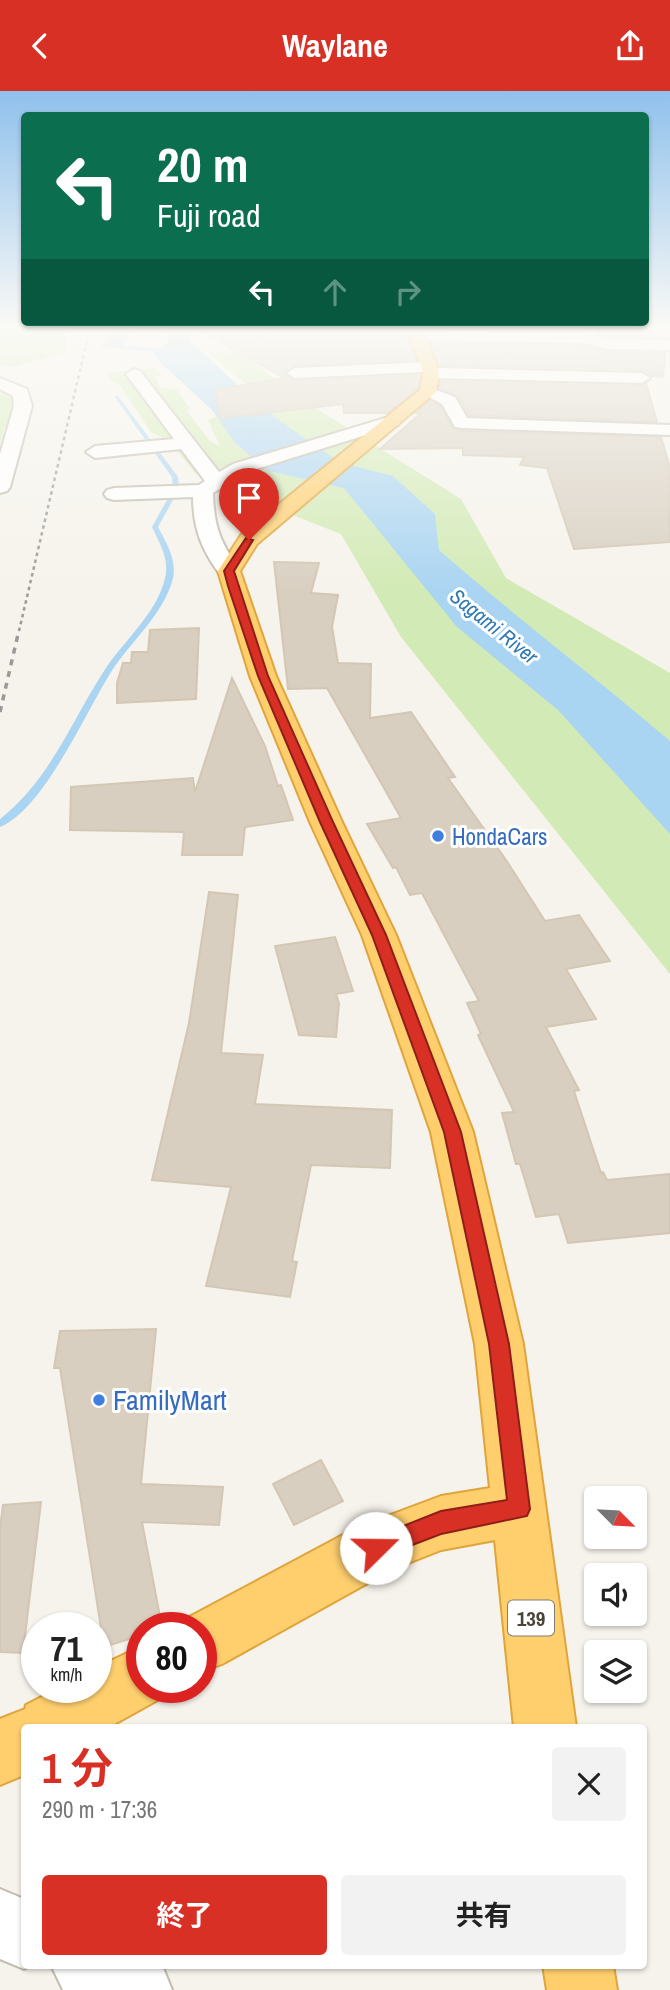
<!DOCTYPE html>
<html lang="ja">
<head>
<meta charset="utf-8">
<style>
  :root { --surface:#fff; --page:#f2f2f2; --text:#222; --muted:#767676; --accent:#d93025 }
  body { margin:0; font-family:"Archivo Narrow","Noto Sans JP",sans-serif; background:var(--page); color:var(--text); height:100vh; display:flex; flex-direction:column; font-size:26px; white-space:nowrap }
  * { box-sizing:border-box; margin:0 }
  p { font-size:23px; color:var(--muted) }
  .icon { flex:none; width:38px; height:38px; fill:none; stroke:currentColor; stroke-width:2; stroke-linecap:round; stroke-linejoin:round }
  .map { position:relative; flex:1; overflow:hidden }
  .side { position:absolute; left:21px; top:1633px; width:626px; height:245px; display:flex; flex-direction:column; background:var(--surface); border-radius:7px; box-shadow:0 2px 5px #0004 }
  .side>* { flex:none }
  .banner { position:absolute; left:21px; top:21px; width:628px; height:214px; border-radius:7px; box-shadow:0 2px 5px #0004; background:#0b6e4f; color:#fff; overflow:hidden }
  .needle { width:46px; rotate:114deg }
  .fabs { position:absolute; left:584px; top:1395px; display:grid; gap:14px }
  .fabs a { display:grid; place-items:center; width:63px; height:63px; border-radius:7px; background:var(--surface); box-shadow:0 2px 5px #0004; font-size:35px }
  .speed { position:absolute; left:21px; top:1521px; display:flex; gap:14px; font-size:35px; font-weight:700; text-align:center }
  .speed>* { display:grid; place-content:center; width:91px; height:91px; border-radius:50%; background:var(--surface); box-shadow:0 2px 5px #0004; line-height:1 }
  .speed small { font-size:18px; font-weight:400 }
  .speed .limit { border:10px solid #d22; background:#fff; color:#111 }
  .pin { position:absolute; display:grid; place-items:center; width:60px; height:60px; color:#fff; margin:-72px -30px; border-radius:50% 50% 50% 0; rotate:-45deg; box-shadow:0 0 7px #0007 }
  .pin .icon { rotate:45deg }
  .me { position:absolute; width:77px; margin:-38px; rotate:68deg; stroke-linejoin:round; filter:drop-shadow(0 0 5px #0008) }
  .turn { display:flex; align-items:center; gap:24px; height:147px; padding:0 21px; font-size:32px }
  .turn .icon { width:91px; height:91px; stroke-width:2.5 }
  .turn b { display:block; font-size:49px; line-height:60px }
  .lanes { display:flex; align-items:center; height:66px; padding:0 21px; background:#0003; justify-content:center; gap:35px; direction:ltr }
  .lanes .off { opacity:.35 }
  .round { display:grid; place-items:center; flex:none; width:74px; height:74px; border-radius:7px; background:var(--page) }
  .summary { display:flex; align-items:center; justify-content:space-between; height:119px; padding:0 21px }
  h1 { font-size:42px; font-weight:700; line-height:52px; color:var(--accent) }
  .primary-button { display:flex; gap:14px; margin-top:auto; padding:14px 21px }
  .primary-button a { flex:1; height:80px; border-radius:7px; background:var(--accent); color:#fff; font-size:28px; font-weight:700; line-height:80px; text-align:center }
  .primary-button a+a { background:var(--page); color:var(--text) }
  header { display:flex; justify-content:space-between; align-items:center; height:91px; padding:0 21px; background:var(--accent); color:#fff; font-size:32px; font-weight:700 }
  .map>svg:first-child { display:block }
  .green { fill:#d2eab5 }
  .water { fill:#a9d4f2 }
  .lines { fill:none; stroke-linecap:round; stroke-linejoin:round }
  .stream { fill:#a9d4f2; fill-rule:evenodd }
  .building { fill:#d8cfc1; stroke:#d3c7b4; stroke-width:2 }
  .minor-casing { stroke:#c2bbae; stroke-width:4 }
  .highway-casing { stroke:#e0a43c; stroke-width:4 }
  .minor { fill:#fff; fill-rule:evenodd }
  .highway { fill:#ffcf6e; fill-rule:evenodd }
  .rail-far1 { stroke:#9a9a9a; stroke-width:2.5; stroke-dasharray:3.5 3.5; stroke-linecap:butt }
  .rail { stroke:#9a9a9a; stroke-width:3.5; stroke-dasharray:6 6; stroke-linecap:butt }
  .route { fill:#d93025; stroke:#8d1f18; stroke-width:2 }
  .shop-dot { fill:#3f7fe0; stroke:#fff; stroke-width:2.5 }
  .labels { text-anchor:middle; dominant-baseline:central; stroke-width:6; stroke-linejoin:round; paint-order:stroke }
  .far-water-label { font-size:21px; font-style:italic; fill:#2e7ab2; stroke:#fff }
  .shield { fill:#fff; stroke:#817c74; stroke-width:2 }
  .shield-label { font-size:21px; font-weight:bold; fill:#4b4439 }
  .shop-label { font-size:23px; fill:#366cbe; stroke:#fff; text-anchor:start }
  .near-shop-label { font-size:28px; fill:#366cbe; stroke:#fff; text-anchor:start }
</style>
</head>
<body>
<header><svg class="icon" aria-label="back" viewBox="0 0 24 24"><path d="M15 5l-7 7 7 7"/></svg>Waylane<svg class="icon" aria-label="share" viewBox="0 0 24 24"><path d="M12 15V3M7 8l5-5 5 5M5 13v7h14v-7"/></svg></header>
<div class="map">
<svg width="670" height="1899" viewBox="0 0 670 1899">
  <rect width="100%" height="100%" fill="#f6f3ec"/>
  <path class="green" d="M 0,237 L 67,237 L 65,262 L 13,276 L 0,275 Z
    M 208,261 L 239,261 L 317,318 L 461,408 L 506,487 L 670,582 L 670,883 L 401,546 L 341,443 L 249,407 L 231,375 L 196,383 L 169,350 L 151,341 L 124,300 L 119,293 L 111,290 L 108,284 L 114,281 L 155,277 L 162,284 L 155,285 L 160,297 L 176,298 L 190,318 L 186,319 L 210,350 L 220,355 L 208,329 L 260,305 Z
    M 0,300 L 15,309 L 0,351 Z"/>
  <path class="water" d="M 112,237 L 134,237 L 124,255 L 159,257 L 168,252 L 167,237 L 190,237 L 191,251 L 259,314 L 305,348 L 342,372 L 393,385 L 435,423 L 439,459 C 514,525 594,585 670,650 L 670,743 L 558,619 L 457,536 L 344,397 L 269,380 L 235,352 L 212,319 L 158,269 L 153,260 L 101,256 Z"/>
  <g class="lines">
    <path class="stream" d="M 114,305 L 118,305 L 178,386 L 179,398 L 158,436 C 166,451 177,469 173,487 C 164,523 131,550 111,581 C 86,621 43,719 0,736 L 0,728 C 49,690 71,631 104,580 C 123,550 157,523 165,487 C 170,469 159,451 152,436 L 173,398 L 172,386 Z"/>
  </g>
  <path class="building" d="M 196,237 L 254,237 L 256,243 L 262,246 L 271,241 L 273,237 L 405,237 L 416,269 L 295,274 L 285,283 L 295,290 L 420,284 L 418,298 L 387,322 L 344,322 L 343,313 L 220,327 L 215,299 L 284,287 Z
    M 598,237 L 652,237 L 653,246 L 607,245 L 598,243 Z
    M 430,252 L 586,255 L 605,261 L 665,262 L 663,286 L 652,285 L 642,279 L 439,274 Z
    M 440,290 L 642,295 L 646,292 L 657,331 L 469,324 L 457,305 L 439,297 Z
    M 430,309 L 440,315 L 453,337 L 461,340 L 661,346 L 670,377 L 670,451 L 574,458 L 547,377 L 520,374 L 524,366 L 463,364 L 463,357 L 380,358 L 421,322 L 416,322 Z
    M 274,471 L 319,472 L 311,502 L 338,504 L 332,536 L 338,572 L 371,573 L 370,627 L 411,621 L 455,686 L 448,687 L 506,769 L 545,830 L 579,824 L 610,870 L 566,878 L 596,928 L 546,936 L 579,999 L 574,1000 L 601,1082 L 603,1081 L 607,1089 L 670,1083 L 670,1142 L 568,1152 L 559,1123 L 536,1126 L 520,1073 L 516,1073 L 502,1022 L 514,1021 L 478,944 L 481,943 L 467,912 L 479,910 L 422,802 L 410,804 L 396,776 L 393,777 L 367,733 L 401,727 L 327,597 L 288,598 Z
    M 199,537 L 196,608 L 117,612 L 117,592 L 123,572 L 131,572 L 132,561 L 148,561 L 150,539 Z
    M 232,587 L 265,655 L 278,695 L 281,694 L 293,729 L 245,736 L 242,764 L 182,764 L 184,741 L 70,739 L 71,696 L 193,687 L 195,701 Z
    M 209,801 L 238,804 L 221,962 L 263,964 L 255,1013 L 392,1019 L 390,1077 L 311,1074 L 292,1170 L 297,1171 L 290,1206 L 206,1195 L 231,1096 L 152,1089 L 189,932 Z
    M 335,846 L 353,900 L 336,903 L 339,912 L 336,946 L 299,944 L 275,855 Z
    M 156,1238 L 141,1393 L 223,1396 L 219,1434 L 142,1431 L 162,1536 L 142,1536 L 142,1544 L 104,1556 L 60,1277 L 54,1277 L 60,1240 Z
    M 321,1369 L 343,1410 L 294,1434 L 273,1393 Z
    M 41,1411 L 23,1562 L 0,1561 L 0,1437 L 3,1414 Z"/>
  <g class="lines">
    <defs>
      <path id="minor" d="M 256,237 L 270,237 L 270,239 L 263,243 L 258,242 Z
        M 581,237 L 595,237 L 596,245 L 607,248 L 670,249 L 670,259 L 605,258 L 586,252 L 417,249 L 409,244 L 417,239 L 581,242 Z
        M 429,271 L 435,273 L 436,277 L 642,282 L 650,287 L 642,292 L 431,287 L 425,285 L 424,281 L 295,287 L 287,282 L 295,277 Z
        M 134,278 L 140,280 L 219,381 L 233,373 L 392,325 L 401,330 L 398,334 L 247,381 L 213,402 C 214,438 221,451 240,480 L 237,485 L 221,485 C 202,460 193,438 193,406 L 114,409 L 107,407 L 104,403 L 107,399 L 114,397 L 199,394 L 205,390 L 181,358 L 95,367 L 86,361 L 95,355 L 174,348 L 126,283 Z
        M 0,287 L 27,298 L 32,315 L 10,396 L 7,400 L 0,402 L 0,363 L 14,315 L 13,305 L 0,298 Z
        M 428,296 L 455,306 L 467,327 L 670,334 L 670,344 L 461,337 L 455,336 L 442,313 L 420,301 Z
        M 0,1798 L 24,1808 L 24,1874 L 33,1874 L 24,1878 L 0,1868 Z
        M 51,1874 L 162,1874 L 172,1899 L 63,1899 Z"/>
      <path id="highway" d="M 407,237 L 422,237 L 439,282 L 436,301 L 257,453 L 240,480 L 276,585 L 342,731 L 396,844 L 473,1041 L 523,1253 L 576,1636 L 514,1636 L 495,1449 L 441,1459 L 393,1478 L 222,1573 L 201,1581 L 201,1536 L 178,1536 L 180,1531 L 356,1437 L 441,1405 L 490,1397 L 475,1253 L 431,1041 L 362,844 L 310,731 L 250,585 L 218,480 L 241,444 L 420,299 L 423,282 Z
        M 142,1555 L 142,1596 L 167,1596 L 163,1606 L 109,1636 L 24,1636 L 24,1684 L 0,1694 L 0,1628 L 25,1618 L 26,1614 L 61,1596 L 96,1596 L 96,1577 Z
        M 543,1874 L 613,1874 L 617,1899 L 547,1899 Z"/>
    </defs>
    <use href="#minor" class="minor-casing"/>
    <use href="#highway" class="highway-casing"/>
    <use href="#minor" class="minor"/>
    <use href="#highway" class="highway"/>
    <path class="rail-far1" d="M 19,540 L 90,237"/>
    <path class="rail" d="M 0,621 L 19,539"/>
  </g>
  <linearGradient id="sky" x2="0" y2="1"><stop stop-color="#8fc1ec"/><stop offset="0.47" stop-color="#fbfaf6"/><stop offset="1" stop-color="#fbfaf6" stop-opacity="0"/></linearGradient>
  <rect width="670" height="503" fill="url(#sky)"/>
  <path class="route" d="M 246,447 L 253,449 L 234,480 L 268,585 L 333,731 L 386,844 L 461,1041 L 509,1253 L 530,1418 L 527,1425 L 441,1443 L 376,1468 L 368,1465 L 365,1457 L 368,1449 L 441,1420 L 507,1409 L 489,1253 L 444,1041 L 372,844 L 320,731 L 258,585 L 228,495 L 224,480 Z"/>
  <g class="shop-dot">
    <circle cx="438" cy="745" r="7"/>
    <circle cx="99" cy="1309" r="7"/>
  </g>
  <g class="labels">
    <g class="far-water-label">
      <text transform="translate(494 535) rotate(39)">Sagami River</text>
    </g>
    <rect class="shield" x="508" y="1509.5" width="46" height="35" rx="5"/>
    <g class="shield-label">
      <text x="531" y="1527">139</text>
    </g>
    <g class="shop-label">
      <text x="452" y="745">HondaCars</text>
    </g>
    <g class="near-shop-label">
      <text x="113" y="1309">FamilyMart</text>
    </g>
  </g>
</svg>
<div class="fabs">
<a><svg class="needle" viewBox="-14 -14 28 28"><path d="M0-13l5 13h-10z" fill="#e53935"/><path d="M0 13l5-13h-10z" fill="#767676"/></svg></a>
<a><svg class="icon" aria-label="sound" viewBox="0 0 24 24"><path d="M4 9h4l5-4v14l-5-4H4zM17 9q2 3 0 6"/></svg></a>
<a><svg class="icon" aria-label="layers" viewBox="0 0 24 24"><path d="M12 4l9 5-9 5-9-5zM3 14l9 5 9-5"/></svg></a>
</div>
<div class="speed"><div>71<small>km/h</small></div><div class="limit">80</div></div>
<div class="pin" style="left:249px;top:449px;background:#d93025"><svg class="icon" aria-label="arrive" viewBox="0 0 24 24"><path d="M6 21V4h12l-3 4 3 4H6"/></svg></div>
<svg class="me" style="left:376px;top:1457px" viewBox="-20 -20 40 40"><circle r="19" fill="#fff"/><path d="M0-13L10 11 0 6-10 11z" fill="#d93025"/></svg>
<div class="banner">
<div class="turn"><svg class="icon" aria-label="left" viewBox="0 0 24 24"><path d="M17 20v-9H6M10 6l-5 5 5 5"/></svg><div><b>20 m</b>Fuji road</div></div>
<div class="lanes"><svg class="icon" aria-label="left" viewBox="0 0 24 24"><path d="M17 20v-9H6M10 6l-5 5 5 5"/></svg><svg class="icon off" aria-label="ahead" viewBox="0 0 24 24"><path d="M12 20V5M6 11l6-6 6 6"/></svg><svg class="icon off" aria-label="right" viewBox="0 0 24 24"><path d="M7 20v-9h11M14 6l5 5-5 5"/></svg></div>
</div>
<section class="side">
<div class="summary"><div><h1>1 分</h1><p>290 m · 17:36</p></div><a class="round"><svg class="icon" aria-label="close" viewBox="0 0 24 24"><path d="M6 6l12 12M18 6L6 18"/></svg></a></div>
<div class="primary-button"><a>終了</a><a>共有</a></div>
</section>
</div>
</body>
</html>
